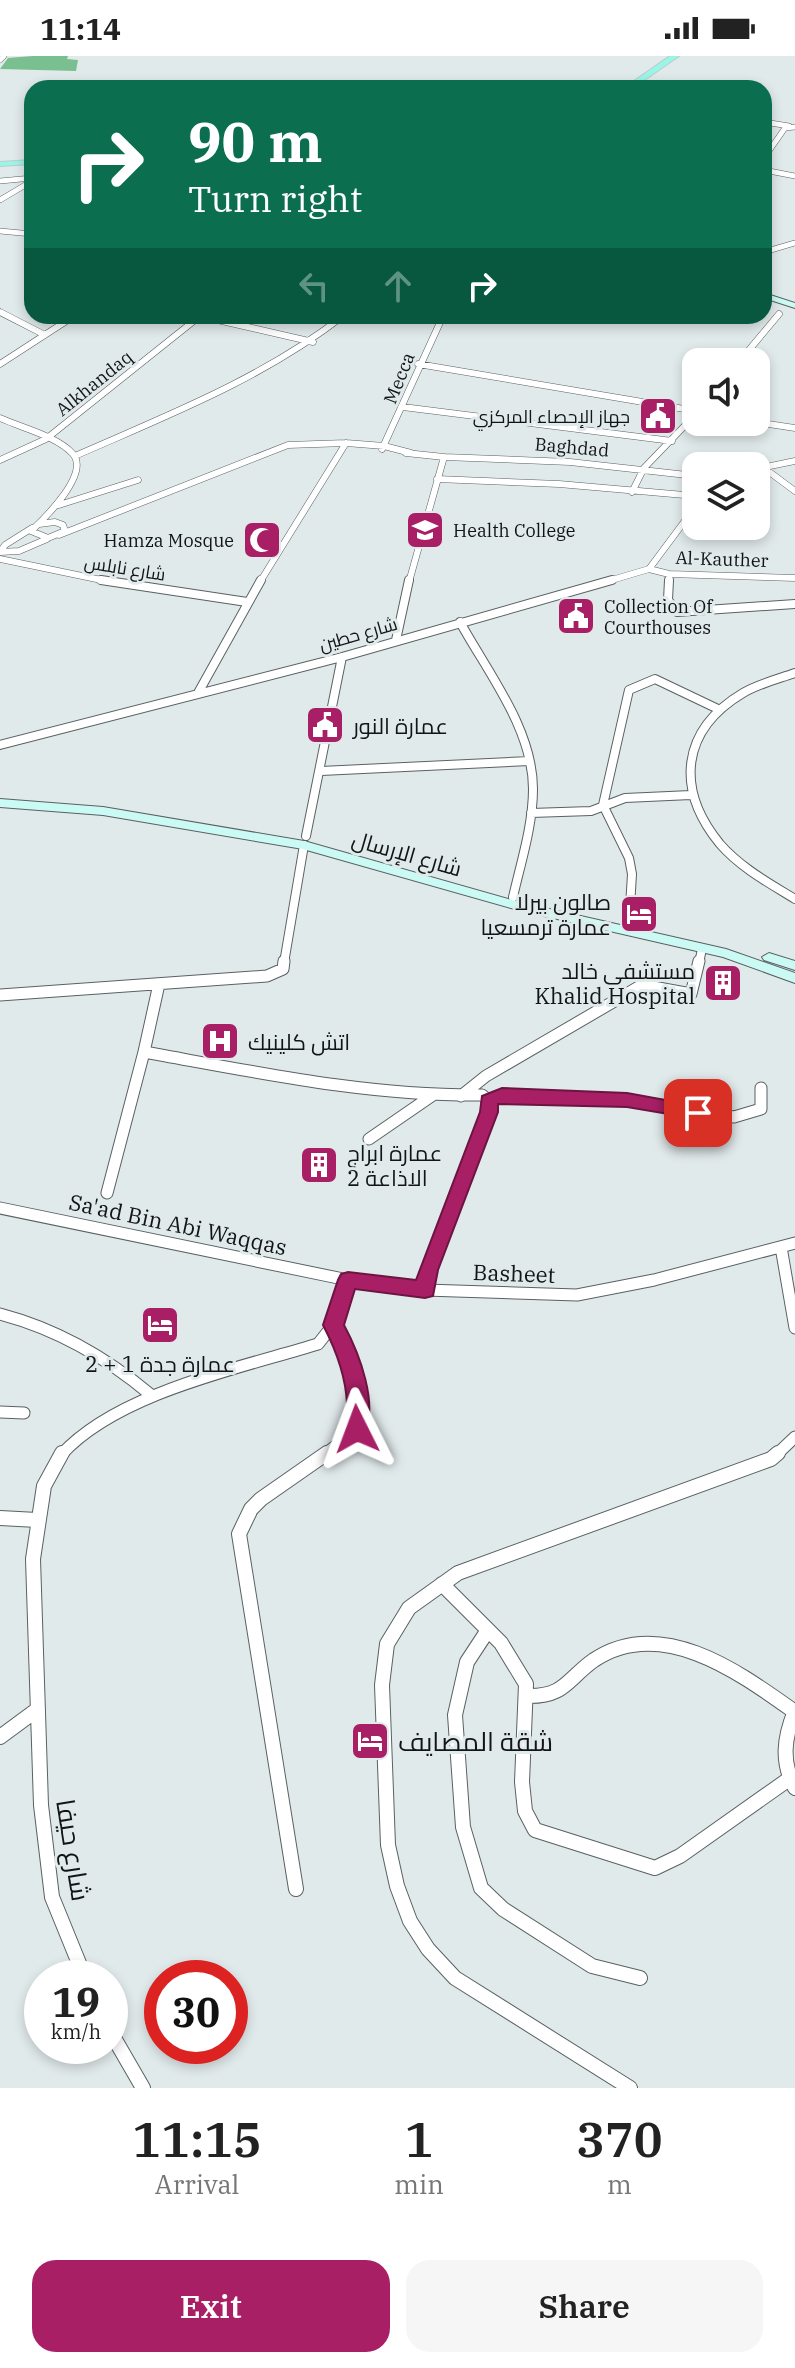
<!DOCTYPE html>
<html lang="en">
<head>
<meta charset="utf-8">
<style>
  :root { --surface:#fff; --page:#f6f6f6; --text:#222; --muted:#767676; --accent:#a81f65 }
  body { margin:0; font-family:"IBM Plex Serif",Cairo,serif; background:var(--page); color:var(--text); height:100vh; display:flex; flex-direction:column; font-size:30px; white-space:nowrap }
  * { box-sizing:border-box; margin:0 }
  p { font-size:26px; color:var(--muted) }
  .icon { flex:none; width:44px; height:44px; fill:none; stroke:currentColor; stroke-width:2; stroke-linecap:round; stroke-linejoin:round }
  .map { position:relative; height:2032px; overflow:hidden }
  .details { display:flex; flex-direction:column; background:var(--surface); flex:1 }
  .details>* { flex:none }
  .top-card { position:absolute; left:24px; top:24px; width:748px; height:244px; border-radius:24px; box-shadow:0 4px 12px #0003; background:#0b6e4f; color:#fff; overflow:hidden }
  .buttons { position:absolute; left:682px; top:292px; display:grid; gap:16px }
  .buttons a { display:grid; place-items:center; width:88px; height:88px; border-radius:16px; background:var(--surface); box-shadow:0 4px 12px #0003; font-size:40px }
  .speed { position:absolute; left:24px; top:1904px; display:flex; gap:16px; font-size:40px; font-weight:700; text-align:center }
  .speed>* { display:grid; place-content:center; width:104px; height:104px; border-radius:50%; background:var(--surface); box-shadow:0 4px 12px #0003; line-height:1 }
  .speed small { font-size:20px; font-weight:400 }
  .speed .limit { border:12px solid #d22; background:#fff; color:#111 }
  .pin { position:absolute; display:grid; place-items:center; width:68px; height:68px; color:#fff; margin:-34px; border-radius:16px; box-shadow:0 4px 12px #0006 }
  .me { position:absolute; width:88px; margin:-44px; rotate:357deg; stroke-linejoin:round; filter:drop-shadow(0 0 6px #0008) }
  .turn { display:flex; align-items:center; gap:28px; height:168px; padding:0 32px; font-size:36px }
  .turn .icon { width:104px; height:104px; stroke-width:2.5 }
  .turn b { display:block; font-size:56px; line-height:68px }
  .lanes { display:flex; align-items:center; height:76px; padding:0 32px; background:#0003; justify-content:center; gap:40px; direction:ltr }
  .lanes .off { opacity:.35 }
  .eta { display:flex; justify-content:space-evenly; align-items:center; height:136px; text-align:center }
  .eta b { font-size:48px; font-weight:600; line-height:56px }
  .button { display:flex; gap:16px; margin-top:auto; padding:16px 32px }
  .button a { flex:1; height:92px; border-radius:24px; background:var(--accent); color:#fff; font-size:32px; font-weight:600; line-height:92px; text-align:center }
  .button a+a { background:var(--page); color:var(--text) }
  .status { display:flex; justify-content:space-between; align-items:center; height:56px; padding:0 40px; background:var(--surface); direction:ltr }
  .status svg { height:22px; fill:currentColor }
  .map>svg:first-child { display:block }
  .forest { fill:#79bf8f }
  .lines { fill:none; stroke-linecap:round; stroke-linejoin:round }
  .minor-far4-casing { stroke:#596162; stroke-width:6 }
  .minor-far3-casing { stroke:#596162; stroke-width:7 }
  .minor-far2-casing { stroke:#596162; stroke-width:10 }
  .minor-far1-casing { stroke:#596162; stroke-width:13 }
  .minor-casing { stroke:#596162; stroke-width:16 }
  .secondary-casing { stroke:#596162; stroke-width:2 }
  .primary-casing { stroke:#c6c7c7; stroke-width:2 }
  .minor-far4 { stroke:#fff; stroke-width:5 }
  .minor-far3 { stroke:#fff; stroke-width:6 }
  .minor-far2 { stroke:#fff; stroke-width:8 }
  .minor-far1 { stroke:#fff; stroke-width:11 }
  .minor { stroke:#fff; stroke-width:14 }
  .secondary { fill:#cbfaf4; fill-rule:evenodd }
  .primary { fill:#98f6e9; fill-rule:evenodd }
  .route { fill:#a81f65; stroke:#6d1442; stroke-width:2 }
  .labels { text-anchor:middle; dominant-baseline:central; stroke-width:6; stroke-linejoin:round; paint-order:stroke }
  .far-street-label { font-size:18px; fill:#121516; stroke:#e1eaeb }
  .far-poi-label { font-size:18px; fill:#121516; stroke:#e1eaeb; text-anchor:end }
  .poi-label { font-size:22px; fill:#121516; stroke:#e1eaeb; text-anchor:start }
  .street-label { font-size:22px; fill:#121516; stroke:#e1eaeb }
  .near-poi-label { font-size:26px; fill:#121516; stroke:#e1eaeb; text-anchor:start }
  .near-street-label { font-size:26px; fill:#121516; stroke:#e1eaeb }
</style>
</head>
<body>
<div class="status"><b>11:14</b><svg viewBox="0 0 49 12"><path d="M0 12V9h3v3zM5 12V6h3v6zM10 12V3h3v9zM15 12V0h3v12zM26 1h20v11H26zM47 4h2v5h-2z"/></svg></div>
<div class="map">
<svg width="795" height="2032" viewBox="0 0 795 2032">
  <rect width="100%" height="100%" fill="#e1eaeb"/>
  <path class="forest" d="M 33,0 L 68,0 L 67,3 L 78,4 L 76,15 L 0,13 L 8,2 Z"/>
  <g class="lines">
    <defs>
      <path id="minor-far4" d="M 0,4 L 4,0
        M 764,66 L 789,70
        M 764,102 L 785,72 L 795,71
        M 764,114 L 795,120
        M 0,125 L 32,122
        M 0,144 L 32,125
        M 0,175 L 32,178
        M 764,196 L 795,187"/>
      <path id="minor-far3" d="M 0,256 L 45,279
        M 200,260 L 313,286
        M 739,306 L 779,258
        M 0,308 L 74,260
        M 418,308 L 696,355
        M 403,351 L 672,385
        M 0,362 C 22,372 57,380 73,398 C 90,418 45,462 31,475 L 48,482 L 65,475 L 63,469 L 55,466 L 39,468
        M 756,366 L 795,372
        M 382,393 L 443,260
        M 406,397 L 444,401 L 409,526
        M 75,400 C 168,359 262,323 343,260
        M 444,401 L 570,406 L 696,420
        M 0,404 L 46,383 L 200,260
        M 764,412 L 795,435
        M 756,413 L 795,405
        M 437,423 L 559,428 L 696,440
        M 632,436 L 644,412 L 696,358
        M 59,449 L 138,424
        M 59,479 L 288,389 L 346,387 L 384,390 L 411,397
        M 0,496 L 19,495 L 47,483
        M 0,496 L 5,489 L 32,472
        M 0,503 L 111,526
        M 649,513 L 669,518 L 795,522
        M 260,526 L 346,387
        M 605,526 L 649,513 L 696,450
        M 669,526 L 669,518"/>
      <path id="minor-far2" d="M 101,524 L 247,546
        M 669,524 L 668,544 L 677,556 L 795,548
        M 460,566 C 488,617 533,673 533,733 C 533,769 521,806 513,841
        M 396,584 L 409,524
        M 795,617 C 778,623 758,628 743,637 C 681,674 675,733 720,788 C 741,812 769,827 795,843
        M 198,637 L 261,524
        M 0,689 L 342,601 L 612,524
        M 321,715 L 529,705
        M 531,757 L 591,755 L 625,742 L 691,739
        M 306,780 L 342,601
        M 629,867 L 632,818 L 629,802 L 603,749 L 629,634 L 655,623 L 718,653
        M 284,907 L 304,789
        M 699,907 L 702,893"/>
      <path id="minor-far1" d="M 159,928 L 144,996 C 256,1016 367,1040 482,1039 L 488,1044
        M 0,939 L 267,920 L 283,913 L 284,905
        M 461,1040 L 486,1020 L 642,929 L 691,938 L 699,905
        M 488,1044 L 502,1039 L 627,1044 L 734,1061 L 761,1053 L 761,1032
        M 369,1083 L 433,1039
        M 107,1137 L 144,996
        M 0,1152 L 348,1224 L 425,1234 L 577,1239 L 654,1224 L 795,1187
        M 781,1191 L 795,1272
        M 425,1234 L 428,1214 L 489,1056 L 488,1044
        M 0,1258 C 57,1273 106,1301 151,1339
        M 0,1356 L 24,1357
        M 61,1399 C 117,1337 240,1312 318,1288 L 333,1269 L 348,1224
        M 324,1399 L 357,1373 C 363,1337 349,1301 333,1269
        M 776,1399 L 795,1381"/>
      <path id="minor" d="M 62,1397 L 44,1430 L 33,1503 L 41,1749 L 52,1841 L 85,1922
        M 0,1462 L 37,1464
        M 442,1528 L 501,1587 L 526,1628 L 522,1726 L 525,1755 L 535,1774 L 655,1812 L 680,1800 L 789,1723
        M 488,1574 L 467,1606 L 455,1659 L 463,1771 L 481,1832 L 503,1853 L 592,1910 L 640,1922
        M 527,1640 C 565,1641 567,1623 594,1604 C 662,1559 740,1617 795,1656
        M 795,1655 C 784,1682 781,1706 795,1732
        M 0,1681 L 38,1653
        M 296,1833 L 239,1478 L 251,1453 L 261,1443 L 327,1397
        M 110,1975 L 143,2032
        M 630,2032 L 455,1922 L 428,1893 L 410,1865 L 397,1830 L 388,1789 L 382,1629 L 387,1588 L 409,1552 L 458,1517 L 771,1403 L 778,1397"/>
      <path id="secondary" d="M 764,237 L 795,247 L 795,252 L 764,242 Z
        M 0,743 L 103,751 L 304,785 L 519,846 L 726,893 L 795,917 L 795,927 L 723,901 L 518,854 L 303,793 L 103,759 L 0,751 Z
        M 769,897 L 795,905 L 795,914 L 764,904 L 762,901 Z"/>
      <path id="primary" d="M 670,0 L 679,0 L 633,32 L 624,32 Z
        M 32,104 L 32,108 L 0,110 L 0,106 Z"/>
    </defs>
    <use href="#minor-far4" class="minor-far4-casing"/>
    <use href="#minor-far3" class="minor-far3-casing"/>
    <use href="#minor-far2" class="minor-far2-casing"/>
    <use href="#minor-far1" class="minor-far1-casing"/>
    <use href="#minor" class="minor-casing"/>
    <use href="#secondary" class="secondary-casing"/>
    <use href="#primary" class="primary-casing"/>
    <use href="#minor-far4" class="minor-far4"/>
    <use href="#minor-far3" class="minor-far3"/>
    <use href="#minor-far2" class="minor-far2"/>
    <use href="#minor-far1" class="minor-far1"/>
    <use href="#minor" class="minor"/>
    <use href="#secondary" class="secondary"/>
    <use href="#primary" class="primary"/>
  </g>
  <path class="route" d="M 502,1032 L 627,1037 L 698,1050 L 708,1057 L 698,1063 L 627,1051 L 498,1048 L 498,1056 L 438,1214 L 433,1240 L 425,1242 L 355,1233 L 344,1269 C 359,1297 379,1348 364,1379 L 357,1382 L 349,1379 C 344,1369 348,1359 347,1348 C 346,1322 335,1292 323,1269 L 338,1224 L 341,1218 L 348,1216 L 416,1224 L 480,1056 L 482,1040 Z"/>
  <defs>
    <symbol id="civic-square" viewBox="-11 -11 22 22"><rect x="-9" y="-9" width="18" height="18" rx="4" fill="#a81f65" stroke="#e1eaeb"/><path d="M-.6-6.5H3V-4.5H.6V-3L4-1V1h2V6H-6V1h2V-1L-.6-3ZM-1.2 2.5V6h2.4V2.5Z" fill="#fff"/></symbol>
    <symbol id="university-square" viewBox="-11 -11 22 22"><rect x="-9" y="-9" width="18" height="18" rx="4" fill="#a81f65" stroke="#e1eaeb"/><path d="M0-5L7-2L0 1L-7-2ZM-4 1L0 2.5L4 1V4Q0 6-4 4Z" fill="#fff"/></symbol>
    <symbol id="mosque-square" viewBox="-11 -11 22 22"><rect x="-9" y="-9" width="18" height="18" rx="4" fill="#a81f65" stroke="#e1eaeb"/><path d="M3.5-4.9A6 6 0 1 0 3.5 4.9A5 5 0 1 1 3.5-4.9Z" fill="#fff"/></symbol>
    <symbol id="hotel-square" viewBox="-11 -11 22 22"><rect x="-9" y="-9" width="18" height="18" rx="4" fill="#a81f65" stroke="#e1eaeb"/><path d="M-6-4.5h1.5V1H6V5H4.5V3h-9V5H-6ZM-4 0a1.8 1.8 0 1 1 3.6 0ZM.5 0V-2.5h3Q6-2.5 6 0Z" fill="#fff"/></symbol>
    <symbol id="building-square" viewBox="-11 -11 22 22"><rect x="-9" y="-9" width="18" height="18" rx="4" fill="#a81f65" stroke="#e1eaeb"/><path d="M-4-6H4V6H1V3H-1V6H-4ZM-2.5-4.3h1.7v1.8h-1.7ZM.8-4.3h1.7v1.8H.8ZM-2.5-1h1.7V.8h-1.7ZM.8-1h1.7V.8H.8Z" fill="#fff"/></symbol>
    <symbol id="hospital-square" viewBox="-11 -11 22 22"><rect x="-9" y="-9" width="18" height="18" rx="4" fill="#a81f65" stroke="#e1eaeb"/><path d="M-5-5h3v3.5h4V-5h3V5h-3V1.5h-4V5h-3Z" fill="#fff"/></symbol>
  </defs>
  <g fill-rule="evenodd">
    <use href="#civic-square" x="636" y="338" width="44" height="44"/>
    <use href="#university-square" x="403" y="452" width="44" height="44"/>
    <use href="#mosque-square" x="240" y="462" width="44" height="44"/>
    <use href="#civic-square" x="554" y="538" width="44" height="44"/>
    <use href="#civic-square" x="303" y="647" width="44" height="44"/>
    <use href="#hotel-square" x="617" y="836" width="44" height="44"/>
    <use href="#building-square" x="701" y="905" width="44" height="44"/>
    <use href="#hospital-square" x="198" y="963" width="44" height="44"/>
    <use href="#building-square" x="297" y="1087" width="44" height="44"/>
    <use href="#hotel-square" x="138" y="1247" width="44" height="44"/>
    <use href="#hotel-square" x="348" y="1663" width="44" height="44"/>
  </g>
  <g class="labels">
    <g class="far-street-label">
      <text transform="translate(399 322) rotate(-68)">Mecca</text>
      <text transform="translate(94 327) rotate(-39)">Alkhandaq</text>
      <text transform="translate(572 391) rotate(5)">Baghdad</text>
      <text transform="translate(722 503) rotate(2)">Al-Kauther</text>
      <text transform="translate(125 512) rotate(9)">شارع نابلس</text>
      <text transform="translate(358 578) rotate(-16)">شارع حطين</text>
    </g>
    <g class="far-poi-label">
      <text x="630" y="360">جهاز الإحصاء المركزي</text>
      <text x="453" y="474" text-anchor="start">Health College</text>
      <text x="234" y="484">Hamza Mosque</text>
      <text x="604" y="550" text-anchor="start">Collection Of<tspan x="604" dy="21">Courthouses</tspan></text>
    </g>
    <g class="poi-label">
      <text x="353" y="669">عمارة النور</text>
      <text x="611" y="845" text-anchor="end">صالون بيرلا<tspan x="611" dy="25">عمارة ترمسعيا</tspan></text>
      <text x="695" y="914" text-anchor="end">مستشفى خالد<tspan x="695" dy="25">Khalid Hospital</tspan></text>
      <text x="248" y="985">اتش كلينيك</text>
      <text x="347" y="1096">عمارة ابراج<tspan x="347" dy="25">الاذاعة 2</tspan></text>
      <text x="160" y="1307" text-anchor="middle">عمارة جدة 1 + 2</text>
    </g>
    <g class="street-label">
      <text transform="translate(407 797) rotate(16)">شارع الإرسال</text>
      <text transform="translate(178 1168) rotate(12)">Sa'ad Bin Abi Waqqas</text>
      <text transform="translate(514 1217) rotate(2)">Basheet</text>
    </g>
    <g class="near-poi-label">
      <text x="398" y="1685">شقة المصايف</text>
    </g>
    <g class="near-street-label">
      <text transform="translate(74 1794) rotate(81)">شارع حيفا</text>
    </g>
  </g>
</svg>
<div class="buttons">
<a><svg class="icon" aria-label="sound" viewBox="0 0 24 24"><path d="M4 9h4l5-4v14l-5-4H4zM17 9q2 3 0 6"/></svg></a>
<a><svg class="icon" aria-label="layers" viewBox="0 0 24 24"><path d="M12 4l9 5-9 5-9-5zM3 14l9 5 9-5"/></svg></a>
</div>
<div class="speed"><div>19<small>km/h</small></div><div class="limit">30</div></div>
<div class="pin" style="left:698px;top:1057px;background:#d93025"><svg class="icon" aria-label="arrive" viewBox="0 0 24 24"><path d="M6 21V4h12l-3 4 3 4H6"/></svg></div>
<svg class="me" style="left:357px;top:1373px" viewBox="-20 -20 40 40"><path d="M0-17L14 15 0 8-14 15z" fill="#a81f65" stroke="#fff" stroke-width="4"/></svg>
<div class="top-card">
<div class="turn"><svg class="icon" aria-label="right" viewBox="0 0 24 24"><path d="M7 20v-9h11M14 6l5 5-5 5"/></svg><div><b>90 m</b>Turn right</div></div>
<div class="lanes"><svg class="icon off" aria-label="left" viewBox="0 0 24 24"><path d="M17 20v-9H6M10 6l-5 5 5 5"/></svg><svg class="icon off" aria-label="ahead" viewBox="0 0 24 24"><path d="M12 20V5M6 11l6-6 6 6"/></svg><svg class="icon" aria-label="right" viewBox="0 0 24 24"><path d="M7 20v-9h11M14 6l5 5-5 5"/></svg></div>
</div>
</div>
<section class="details">
<div class="eta">
<div><b>11:15</b><p>Arrival</p></div>
<div><b>1</b><p>min</p></div>
<div><b>370</b><p>m</p></div>
</div>
<div class="button"><a>Exit</a><a>Share</a></div>
</section>
</body>
</html>
